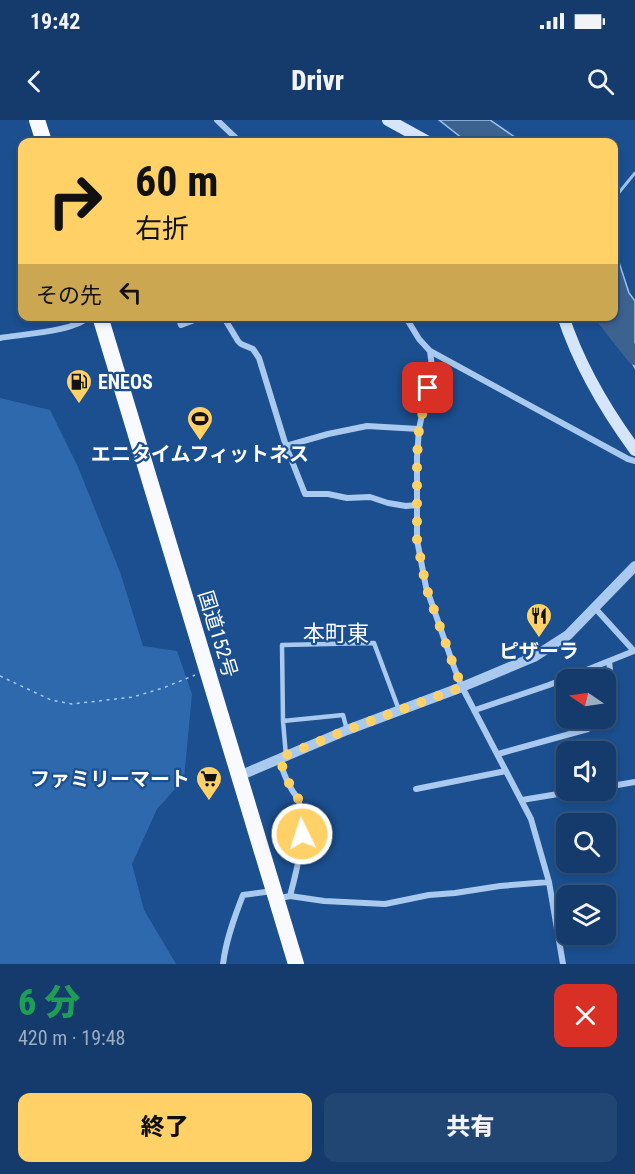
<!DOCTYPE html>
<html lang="ja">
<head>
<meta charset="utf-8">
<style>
  :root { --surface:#143b6b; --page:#214673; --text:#f1f3f6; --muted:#9dadc1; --line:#33557e; --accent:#ffd166 }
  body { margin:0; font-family:"Roboto Condensed","Noto Sans JP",sans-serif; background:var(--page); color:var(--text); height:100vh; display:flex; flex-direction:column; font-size:22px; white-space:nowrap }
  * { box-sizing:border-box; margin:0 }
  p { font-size:20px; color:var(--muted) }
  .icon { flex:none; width:33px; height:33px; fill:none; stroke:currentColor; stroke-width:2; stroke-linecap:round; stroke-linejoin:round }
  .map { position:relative; height:844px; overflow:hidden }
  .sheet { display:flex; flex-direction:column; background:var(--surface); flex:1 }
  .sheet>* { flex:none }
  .top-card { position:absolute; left:18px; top:18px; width:600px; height:183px; border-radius:12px; box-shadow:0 3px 9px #0003,0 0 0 2px var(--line); background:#ffd166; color:#111; overflow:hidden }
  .needle { width:39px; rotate:283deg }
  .controls { position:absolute; left:556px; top:549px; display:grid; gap:12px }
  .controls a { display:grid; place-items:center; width:60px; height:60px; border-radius:12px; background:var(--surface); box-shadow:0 3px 9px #0003,0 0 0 2px var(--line); font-size:30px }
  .pin { position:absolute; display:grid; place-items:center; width:51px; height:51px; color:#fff; margin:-26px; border-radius:12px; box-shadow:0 3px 9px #0006 }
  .me { position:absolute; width:66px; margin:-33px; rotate:356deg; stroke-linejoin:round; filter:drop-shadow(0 0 4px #0008) }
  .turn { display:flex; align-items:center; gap:21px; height:126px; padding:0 18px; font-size:27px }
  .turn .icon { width:78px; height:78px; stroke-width:2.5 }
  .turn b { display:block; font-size:42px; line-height:51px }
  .then { display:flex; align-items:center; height:57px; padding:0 18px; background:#0003; gap:12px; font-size:22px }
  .round { display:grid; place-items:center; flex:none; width:63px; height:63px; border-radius:12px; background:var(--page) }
  .headline { display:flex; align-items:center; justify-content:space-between; height:102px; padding:0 18px }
  h1 { font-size:36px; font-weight:800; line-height:45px; color:#1e9e55 }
  .action { display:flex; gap:12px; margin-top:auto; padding:12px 18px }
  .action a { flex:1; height:69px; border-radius:12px; background:var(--accent); color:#111; font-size:24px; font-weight:800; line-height:69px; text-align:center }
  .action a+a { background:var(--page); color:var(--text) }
  .status { display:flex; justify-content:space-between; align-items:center; height:42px; padding:0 30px; background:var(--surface); direction:ltr }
  .status svg { height:16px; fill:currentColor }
  header { display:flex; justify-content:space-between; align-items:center; height:78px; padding:0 18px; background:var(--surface); font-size:27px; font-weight:800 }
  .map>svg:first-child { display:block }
  .green { fill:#2e69ad }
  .water { fill:#3c6290; stroke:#9cc4f0; stroke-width:1.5 }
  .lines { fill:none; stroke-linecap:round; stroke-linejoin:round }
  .stream { stroke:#9cc4f0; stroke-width:3 }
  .river { stroke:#3c6290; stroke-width:16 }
  .path { stroke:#a9c9ee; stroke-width:1.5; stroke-dasharray:3 4.5; stroke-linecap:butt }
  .service { stroke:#a9c9ee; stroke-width:4.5 }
  .minor { stroke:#a9c9ee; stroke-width:6 }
  .tertiary { stroke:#a9c9ee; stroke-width:10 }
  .secondary { stroke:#d6e6fa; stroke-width:12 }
  .trunk { stroke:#f8faff; stroke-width:16 }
  .route { stroke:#ffd166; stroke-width:10; stroke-dasharray:0 18 }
  .labels { text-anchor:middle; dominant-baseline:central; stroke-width:4.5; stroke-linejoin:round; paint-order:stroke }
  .poi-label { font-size:20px; font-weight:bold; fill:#fff; stroke:#1b4f8f }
  .street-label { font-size:20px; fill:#fff; stroke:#1b4f8f }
  .quarter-label { font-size:22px; fill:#fff; stroke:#1b4f8f }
</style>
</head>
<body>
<div class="status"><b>19:42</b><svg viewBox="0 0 49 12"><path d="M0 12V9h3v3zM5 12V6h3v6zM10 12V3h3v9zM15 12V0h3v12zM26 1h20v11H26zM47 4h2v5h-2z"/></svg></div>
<header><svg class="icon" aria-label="back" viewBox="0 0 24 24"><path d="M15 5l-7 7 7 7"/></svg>Drivr<svg class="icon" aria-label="search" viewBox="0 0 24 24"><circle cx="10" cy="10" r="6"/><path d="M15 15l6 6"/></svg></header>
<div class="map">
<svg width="635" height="844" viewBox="0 0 635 844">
  <rect width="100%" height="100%" fill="#1b4f8f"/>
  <path class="green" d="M 0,278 L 50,290 L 78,347 L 120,452 L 143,526 L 177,531 L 192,574 L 184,659 L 157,689 L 132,744 L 144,790 L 176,844 L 0,844 Z"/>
  <path class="water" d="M 439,0 L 490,0 L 522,22 L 467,22 Z
    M 614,127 L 629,173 L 635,181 L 635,248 L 605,197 L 614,196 Z"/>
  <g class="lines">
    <path class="stream" d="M 614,87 L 617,75 L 635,53"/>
    <path class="river" d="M 603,196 L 635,237"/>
    <path class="path" d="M 0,556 L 51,580 L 72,584 L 133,577 L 163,568 L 195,555"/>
    <path class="service" d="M 283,601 L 282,525 L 374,523 L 399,590
      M 286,636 L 283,601 L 343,595 L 347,610"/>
    <path class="minor" d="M 217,0 L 240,22
      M 178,196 L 181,205 L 205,196
      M 223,196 L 238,221 L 241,224 L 253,229 L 259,238 L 286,326 L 305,374 L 328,374 L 347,378 L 370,377 L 388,383 L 406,386 L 417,385
      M 405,196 L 419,219 L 430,231 L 628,339 L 635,341
      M 0,218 C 23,214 74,212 90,196
      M 430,231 L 432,247 L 419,309 L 417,337 L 417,420 L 426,467 L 454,547 L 462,567 L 531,699 L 549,762 L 563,844
      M 286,326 L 328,314 L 367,306 L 419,309
      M 475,590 L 549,565 L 634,531 L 595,488
      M 606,593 L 614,584 L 609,541
      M 498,634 L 588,609 L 601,598
      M 279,638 C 282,649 286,660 292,670 C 294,674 298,677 299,682 C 308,707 297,750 290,776
      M 606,667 L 635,662
      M 416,669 L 506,651
      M 522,680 L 582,670
      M 276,779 L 290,776 L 324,781 L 385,784 L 429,775 L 455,773 L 500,766 L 549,762
      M 223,844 C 226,820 234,798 243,775 L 273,771"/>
    <path class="tertiary" d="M 239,656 L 347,610 L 462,567 L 534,537 L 568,515 L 635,446"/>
    <path class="secondary" d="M 388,0 L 428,22
      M 563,196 C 579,245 605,289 635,330"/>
    <path class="trunk" d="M 37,0 L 44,22
      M 100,196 L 296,844"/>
  </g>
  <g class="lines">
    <path class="route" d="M 302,714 L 302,693 L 299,680 L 291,668 L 279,638 L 347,610 L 462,567 L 454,547 L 426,467 L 417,420 L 417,337 L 419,309 L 428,268"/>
  </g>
  <defs>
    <symbol id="fuel-pin" viewBox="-11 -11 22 30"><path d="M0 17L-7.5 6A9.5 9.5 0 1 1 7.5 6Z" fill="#ffd166" stroke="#1b4f8f"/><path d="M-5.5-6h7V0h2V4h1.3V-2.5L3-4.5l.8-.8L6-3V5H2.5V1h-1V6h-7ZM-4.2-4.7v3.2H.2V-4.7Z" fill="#111"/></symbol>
    <symbol id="stadium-pin" viewBox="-11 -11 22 30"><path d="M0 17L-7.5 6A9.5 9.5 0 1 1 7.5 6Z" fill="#ffd166" stroke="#1b4f8f"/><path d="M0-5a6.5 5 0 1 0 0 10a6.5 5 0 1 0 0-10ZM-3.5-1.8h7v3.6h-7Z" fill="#111"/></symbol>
    <symbol id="restaurant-pin" viewBox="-11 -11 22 30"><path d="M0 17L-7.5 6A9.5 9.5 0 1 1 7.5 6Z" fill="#ffd166" stroke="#1b4f8f"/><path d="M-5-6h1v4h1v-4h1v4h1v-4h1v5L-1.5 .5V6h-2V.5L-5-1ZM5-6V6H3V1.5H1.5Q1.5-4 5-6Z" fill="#111"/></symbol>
    <symbol id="supermarket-pin" viewBox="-11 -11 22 30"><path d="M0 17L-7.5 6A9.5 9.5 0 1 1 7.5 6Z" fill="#ffd166" stroke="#1b4f8f"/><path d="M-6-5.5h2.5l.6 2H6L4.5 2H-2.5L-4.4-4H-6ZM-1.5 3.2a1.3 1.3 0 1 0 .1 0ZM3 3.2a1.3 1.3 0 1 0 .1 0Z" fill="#111"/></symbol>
  </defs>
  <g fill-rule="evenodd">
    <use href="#fuel-pin" x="64" y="247" width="30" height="40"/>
    <use href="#stadium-pin" x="185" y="284" width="30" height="40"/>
    <use href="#restaurant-pin" x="524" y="481" width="30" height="40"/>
    <use href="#supermarket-pin" x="194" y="644" width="30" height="40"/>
  </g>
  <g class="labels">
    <g class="poi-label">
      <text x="98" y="262" text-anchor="start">ENEOS</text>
      <text x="200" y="334">エニタイムフィットネス</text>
      <text x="539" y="531">ピザーラ</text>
      <text x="190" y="659" text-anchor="end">ファミリーマート</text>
    </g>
    <g class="street-label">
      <text transform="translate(218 514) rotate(73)">国道152号</text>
    </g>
    <g class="quarter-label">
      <text x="336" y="513">本町東</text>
    </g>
  </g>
</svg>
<div class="controls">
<a><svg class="needle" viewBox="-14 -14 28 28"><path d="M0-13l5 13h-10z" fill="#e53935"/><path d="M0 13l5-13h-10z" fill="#9dadc1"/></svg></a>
<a><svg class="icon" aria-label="sound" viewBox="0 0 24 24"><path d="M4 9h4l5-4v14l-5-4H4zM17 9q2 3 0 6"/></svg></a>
<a><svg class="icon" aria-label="search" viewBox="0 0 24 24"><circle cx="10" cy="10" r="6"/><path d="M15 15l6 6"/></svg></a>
<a><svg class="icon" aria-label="layers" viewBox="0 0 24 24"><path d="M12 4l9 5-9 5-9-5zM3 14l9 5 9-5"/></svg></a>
</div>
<div class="pin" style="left:428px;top:268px;background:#d93025"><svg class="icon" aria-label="arrive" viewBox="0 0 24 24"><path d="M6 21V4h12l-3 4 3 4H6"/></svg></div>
<svg class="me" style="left:302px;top:714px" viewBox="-20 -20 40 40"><circle r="17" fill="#ffd166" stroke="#fff" stroke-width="3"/><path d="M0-11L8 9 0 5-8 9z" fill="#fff"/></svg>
<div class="top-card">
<div class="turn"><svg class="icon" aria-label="right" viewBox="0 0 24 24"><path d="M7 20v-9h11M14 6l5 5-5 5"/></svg><div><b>60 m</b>右折</div></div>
<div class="then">その先<svg class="icon" aria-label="left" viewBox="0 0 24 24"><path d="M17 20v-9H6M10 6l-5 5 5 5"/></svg></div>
</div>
</div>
<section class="sheet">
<div class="headline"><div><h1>6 分</h1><p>420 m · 19:48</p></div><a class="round" style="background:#d93025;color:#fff"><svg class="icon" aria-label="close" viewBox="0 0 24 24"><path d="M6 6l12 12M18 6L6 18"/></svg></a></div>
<div class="action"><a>終了</a><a>共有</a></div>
</section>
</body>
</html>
